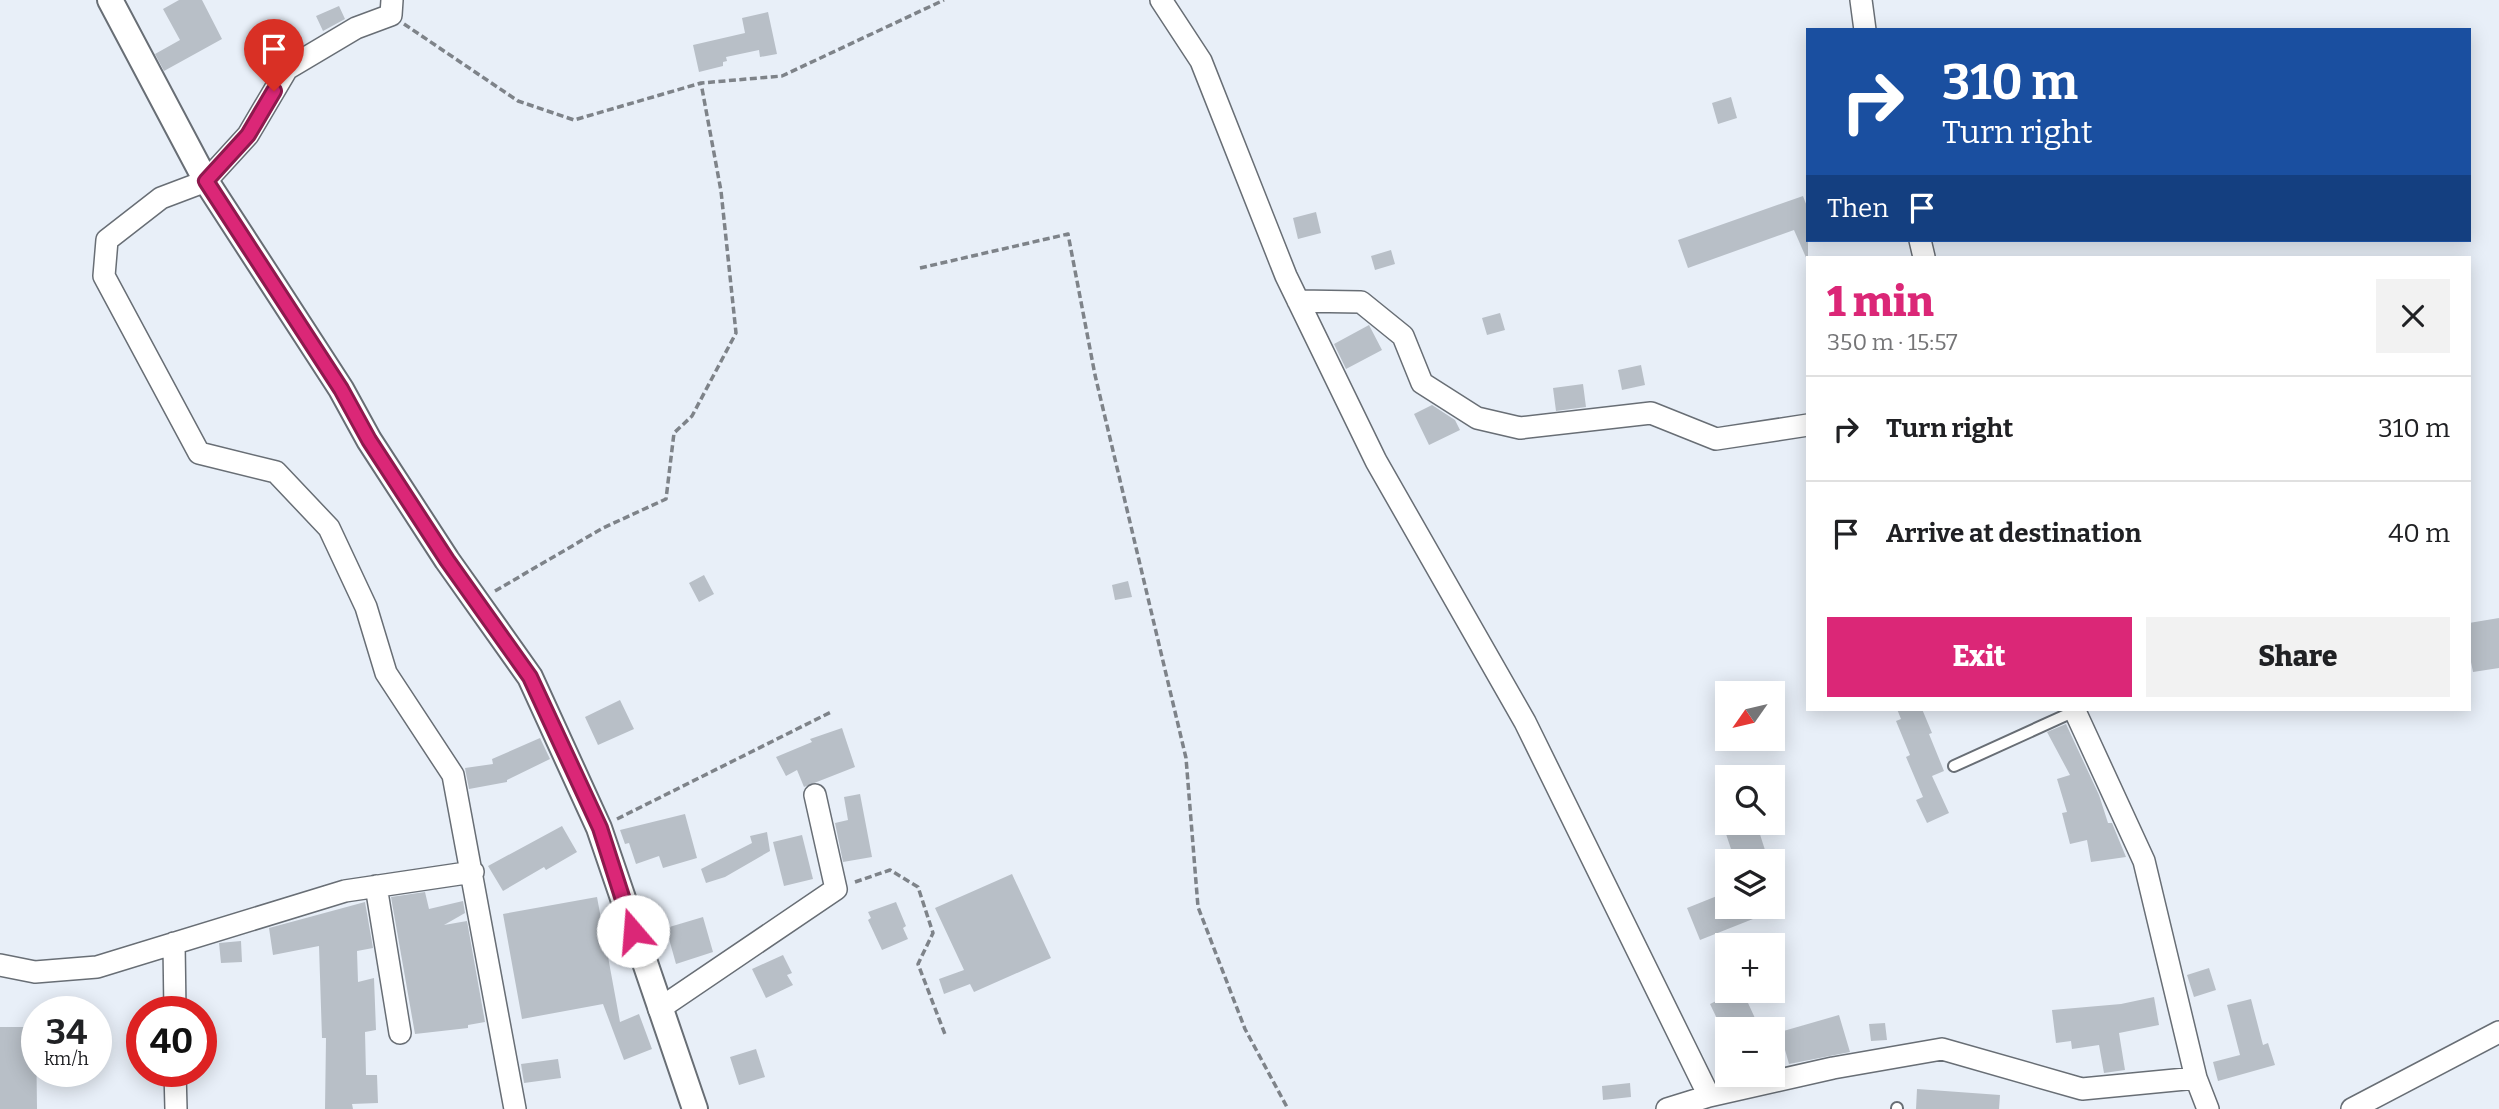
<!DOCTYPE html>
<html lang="en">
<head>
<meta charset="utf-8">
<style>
  :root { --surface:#fff; --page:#f2f2f2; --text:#202124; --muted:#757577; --line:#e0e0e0; --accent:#db2777 }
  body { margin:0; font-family:Bitter,serif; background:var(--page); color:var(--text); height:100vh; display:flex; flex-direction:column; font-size:26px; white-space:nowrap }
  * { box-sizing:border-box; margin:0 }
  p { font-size:23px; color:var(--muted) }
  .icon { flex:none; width:38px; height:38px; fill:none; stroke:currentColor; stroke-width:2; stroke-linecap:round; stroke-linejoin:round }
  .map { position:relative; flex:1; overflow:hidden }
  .side { position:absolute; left:1806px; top:256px; width:665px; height:455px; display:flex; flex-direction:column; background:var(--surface); border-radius:0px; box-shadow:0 4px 18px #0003 }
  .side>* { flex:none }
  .top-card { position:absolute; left:1806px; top:28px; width:665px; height:214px; border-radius:0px; box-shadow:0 4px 18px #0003; background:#1a4fa0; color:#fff; overflow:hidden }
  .needle { width:46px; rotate:236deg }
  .buttons { position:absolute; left:1715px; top:681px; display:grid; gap:14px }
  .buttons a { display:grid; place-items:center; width:70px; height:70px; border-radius:0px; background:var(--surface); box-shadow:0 4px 18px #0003; font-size:35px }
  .speed { position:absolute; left:21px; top:996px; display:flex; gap:14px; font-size:35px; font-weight:700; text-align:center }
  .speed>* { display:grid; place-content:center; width:91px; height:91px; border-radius:50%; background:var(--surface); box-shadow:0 4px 18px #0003; line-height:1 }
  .speed small { font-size:18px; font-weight:400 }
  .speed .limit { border:10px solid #d22; background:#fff; color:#111 }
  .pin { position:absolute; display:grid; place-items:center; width:60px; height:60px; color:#fff; margin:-72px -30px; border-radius:50% 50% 50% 0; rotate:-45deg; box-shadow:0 0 7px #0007 }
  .pin .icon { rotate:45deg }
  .me { position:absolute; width:77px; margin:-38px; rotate:342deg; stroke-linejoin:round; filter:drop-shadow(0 0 5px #0008) }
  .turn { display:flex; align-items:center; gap:24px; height:147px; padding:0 21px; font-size:32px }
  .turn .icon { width:91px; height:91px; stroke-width:2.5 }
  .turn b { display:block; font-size:49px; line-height:60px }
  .then { display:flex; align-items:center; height:66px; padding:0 21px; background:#0003; gap:14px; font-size:26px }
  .round { display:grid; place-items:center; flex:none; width:74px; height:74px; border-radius:0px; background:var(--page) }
  .summary { display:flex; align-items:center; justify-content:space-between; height:119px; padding:0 21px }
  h1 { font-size:42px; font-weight:800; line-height:52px; color:var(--accent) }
  .cta { display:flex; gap:14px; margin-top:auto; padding:14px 21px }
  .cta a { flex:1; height:80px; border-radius:0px; background:var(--accent); color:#fff; font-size:28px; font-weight:800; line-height:80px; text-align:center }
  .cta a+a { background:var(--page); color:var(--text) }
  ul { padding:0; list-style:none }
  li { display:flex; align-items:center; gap:21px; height:105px; padding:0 21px; border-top:2px solid var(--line) }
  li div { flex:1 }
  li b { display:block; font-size:26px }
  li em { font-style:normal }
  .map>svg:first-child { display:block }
  .building { fill:#b8bfc7 }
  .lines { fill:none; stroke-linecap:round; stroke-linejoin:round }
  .service-casing { stroke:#686e75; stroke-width:14 }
  .minor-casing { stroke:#686e75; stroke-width:24 }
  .tertiary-casing { stroke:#686e75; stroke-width:28 }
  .path { stroke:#7e8389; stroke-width:3.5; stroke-dasharray:7 3.5; stroke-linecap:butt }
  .service { stroke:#fff; stroke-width:10 }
  .minor { stroke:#fff; stroke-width:21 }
  .tertiary { stroke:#fff; stroke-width:24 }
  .route-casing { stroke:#8e194d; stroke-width:18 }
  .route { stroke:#db2777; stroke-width:12 }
</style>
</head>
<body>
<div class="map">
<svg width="2499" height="1109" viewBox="0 0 2499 1109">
  <rect width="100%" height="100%" fill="#e8eff8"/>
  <path class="building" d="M 179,0 L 202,0 L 222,39 L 164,71 L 155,54 L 180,40 L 163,9 Z
    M 339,6 L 345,19 L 323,31 L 316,16 Z
    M 768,12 L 777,54 L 760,57 L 759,50 L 726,57 L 727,61 L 723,62 L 723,66 L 699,72 L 693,45 L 745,33 L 742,18 Z
    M 1731,97 L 1737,118 L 1718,124 L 1712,103 Z
    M 1803,196 L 1808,209 L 1808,262 L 1794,230 L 1688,268 L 1678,240 Z
    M 1316,212 L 1321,233 L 1298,239 L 1293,218 Z
    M 1391,250 L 1395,264 L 1375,270 L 1371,256 Z
    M 1500,313 L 1505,330 L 1487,335 L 1482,318 Z
    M 1369,325 L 1382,350 L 1346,369 L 1334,344 Z
    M 1641,365 L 1645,385 L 1622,390 L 1618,370 Z
    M 1583,384 L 1586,407 L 1556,411 L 1553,388 Z
    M 1432,405 L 1455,420 L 1460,430 L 1429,445 L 1414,414 Z
    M 704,575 L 714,594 L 699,602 L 689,583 Z
    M 1128,581 L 1132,597 L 1115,600 L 1112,585 Z
    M 2499,618 L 2499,668 L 2473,672 L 2469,652 L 2469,623 Z
    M 620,700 L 634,729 L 598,745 L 585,717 Z
    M 1897,709 L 1922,709 L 1932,733 L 1929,734 L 1944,771 L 1932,776 L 1949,813 L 1927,823 L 1916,800 L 1923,797 L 1906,757 L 1910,755 L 1896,721 L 1901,719 Z
    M 2066,724 L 2099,795 L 2108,823 L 2112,823 L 2126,857 L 2091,862 L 2087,840 L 2070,844 L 2062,813 L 2067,812 L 2057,779 L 2070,775 L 2047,732 Z
    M 842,728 L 855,767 L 804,787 L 797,770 L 786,776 L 776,757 L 812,742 L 810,739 Z
    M 540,738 L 550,759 L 507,780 L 507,782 L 469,789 L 465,768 L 493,764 L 492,759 Z
    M 860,794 L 872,857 L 843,862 L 835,823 L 848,820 L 844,797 Z
    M 685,814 L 697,858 L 663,868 L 659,856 L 636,864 L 629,843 L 625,844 L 620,830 Z
    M 1722,822 L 1756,822 L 1765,850 L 1735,861 Z
    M 562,826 L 577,852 L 546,870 L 544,867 L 503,891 L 488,866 Z
    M 767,832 L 770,851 L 725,877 L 706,883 L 701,869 L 752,843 L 750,836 Z
    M 802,835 L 813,879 L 784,886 L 773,842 Z
    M 1012,874 L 1051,958 L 974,992 L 970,984 L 944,994 L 939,979 L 964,970 L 935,908 Z
    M 425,892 L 429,909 L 463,901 L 465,913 L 444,925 L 467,921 L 485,1022 L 468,1025 L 468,1028 L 415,1034 L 391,897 Z
    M 1727,892 L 1727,906 L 1783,907 L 1700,940 L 1687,908 Z
    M 597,897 L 620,1022 L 639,1014 L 652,1049 L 624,1060 L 603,1004 L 522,1019 L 503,914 Z
    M 365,902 L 373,948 L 357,951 L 358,982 L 374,978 L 376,1030 L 365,1032 L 366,1075 L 377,1075 L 378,1103 L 352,1104 L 353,1109 L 325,1109 L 326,1038 L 322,1038 L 319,946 L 273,955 L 269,928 Z
    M 896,902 L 906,926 L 903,928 L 908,939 L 882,950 L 868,920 L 871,918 L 868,912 Z
    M 703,917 L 713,952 L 676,964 L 666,928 Z
    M 241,941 L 242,962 L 221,963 L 219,943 Z
    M 783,955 L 792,973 L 787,975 L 793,985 L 766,998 L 752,969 Z
    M 2209,968 L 2216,990 L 2194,997 L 2187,975 Z
    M 1739,990 L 1773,990 L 1748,1003 L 1760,1029 L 1722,1029 L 1710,1004 Z
    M 2154,997 L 2159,1025 L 2119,1033 L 2125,1070 L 2104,1073 L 2099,1045 L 2072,1049 L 2071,1041 L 2056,1043 L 2052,1010 L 2121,1004 Z
    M 2251,999 L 2263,1045 L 2268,1043 L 2275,1065 L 2218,1081 L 2213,1062 L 2240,1055 L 2227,1005 Z
    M 1839,1015 L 1850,1052 L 1789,1064 L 1780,1032 Z
    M 1885,1023 L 1887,1040 L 1871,1041 L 1869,1024 Z
    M 0,1027 L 36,1027 L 37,1109 L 0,1109 Z
    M 756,1049 L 765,1077 L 739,1085 L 730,1057 Z
    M 558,1059 L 561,1078 L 524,1083 L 521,1064 Z
    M 1630,1083 L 1631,1097 L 1603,1100 L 1602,1086 Z
    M 1917,1089 L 2000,1095 L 1999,1109 L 1916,1109 Z"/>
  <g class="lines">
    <defs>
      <path id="service" d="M 1954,766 L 2075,711
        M 1897,1108 L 1897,1109"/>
      <path id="minor" d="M 392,0 L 391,15 L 356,28 L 287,69 L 248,135 L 206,181 L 161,198 L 107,240 L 104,276 L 199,453 L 276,472 L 329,528 L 366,607 L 386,673 L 453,775 L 515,1109
        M 1161,0 L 1201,61 L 1286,276 L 1376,461 L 1525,722 L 1709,1096 L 1833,1068 L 1942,1049 L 2082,1089 L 2196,1078
        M 1861,0 L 1865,30
        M 1920,240 L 1924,257
        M 1298,301 L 1361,302 L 1403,336 L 1422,383 L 1477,418 L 1520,428 L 1651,413 L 1716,439 L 1808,425
        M 2074,709 L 2144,861 L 2196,1078 L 2208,1109
        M 376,886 L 400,1033
        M 174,943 L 175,1012
        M 0,965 L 35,972 L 97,967 L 345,891 L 473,872
        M 659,1009 L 836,889 L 815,795
        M 175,1071 L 176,1109
        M 1667,1109 L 1709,1096
        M 2352,1109 L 2499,1032"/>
      <path id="tertiary" d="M 110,0 L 206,181 L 341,389 L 369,440 L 447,560 L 530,677 L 599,828 L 695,1109"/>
    </defs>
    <use href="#service" class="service-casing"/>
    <use href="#minor" class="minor-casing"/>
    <use href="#tertiary" class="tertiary-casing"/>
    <path class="path" d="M 404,24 L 518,101 L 574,120 L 701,83 L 782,76 L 944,0
      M 920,268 L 1068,234 L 1095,375 L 1186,758 L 1198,907 L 1245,1029 L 1288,1109
      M 495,591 L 603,528 L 666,499 L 674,433 L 692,416 L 736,333 L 721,191 L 701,83
      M 617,819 L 831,712
      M 855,882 L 890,870 L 918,887 L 933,933 L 918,964 L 946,1037"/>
    <use href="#service" class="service"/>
    <use href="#minor" class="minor"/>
    <use href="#tertiary" class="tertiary"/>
  </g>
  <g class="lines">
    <defs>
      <path id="route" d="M 274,91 L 248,135 L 206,181 L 341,389 L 369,440 L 447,560 L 530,677 L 600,828 L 633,931"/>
    </defs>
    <use href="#route" class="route-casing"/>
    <use href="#route" class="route"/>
  </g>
</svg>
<div class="buttons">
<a><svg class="needle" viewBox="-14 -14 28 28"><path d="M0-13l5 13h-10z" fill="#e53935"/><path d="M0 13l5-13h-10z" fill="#757577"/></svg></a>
<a><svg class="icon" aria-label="search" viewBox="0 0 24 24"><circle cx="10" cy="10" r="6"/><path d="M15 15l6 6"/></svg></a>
<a><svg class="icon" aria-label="layers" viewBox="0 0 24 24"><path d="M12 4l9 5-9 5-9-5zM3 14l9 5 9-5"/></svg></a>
<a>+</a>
<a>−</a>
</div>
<div class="speed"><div>34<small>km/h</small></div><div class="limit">40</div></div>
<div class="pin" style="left:274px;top:91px;background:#d93025"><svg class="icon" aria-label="arrive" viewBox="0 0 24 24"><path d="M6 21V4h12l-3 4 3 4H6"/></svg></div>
<svg class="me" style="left:633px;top:931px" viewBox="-20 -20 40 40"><circle r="19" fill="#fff"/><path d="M0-13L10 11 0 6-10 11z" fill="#db2777"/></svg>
<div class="top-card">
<div class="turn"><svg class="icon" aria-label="right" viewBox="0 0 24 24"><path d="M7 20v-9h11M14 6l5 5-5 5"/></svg><div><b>310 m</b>Turn right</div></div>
<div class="then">Then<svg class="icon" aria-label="arrive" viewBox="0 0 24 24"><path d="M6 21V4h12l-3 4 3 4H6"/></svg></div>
</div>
<section class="side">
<div class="summary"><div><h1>1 min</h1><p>350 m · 15:57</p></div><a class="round"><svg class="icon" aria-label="close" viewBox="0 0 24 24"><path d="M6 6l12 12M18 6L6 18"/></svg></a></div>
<ul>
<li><svg class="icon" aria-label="right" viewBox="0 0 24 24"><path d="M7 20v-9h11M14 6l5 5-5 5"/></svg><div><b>Turn right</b></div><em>310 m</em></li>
<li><svg class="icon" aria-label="arrive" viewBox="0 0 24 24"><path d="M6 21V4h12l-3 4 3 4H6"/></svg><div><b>Arrive at destination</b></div><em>40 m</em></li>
</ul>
<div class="cta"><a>Exit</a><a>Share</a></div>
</section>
</div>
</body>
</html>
